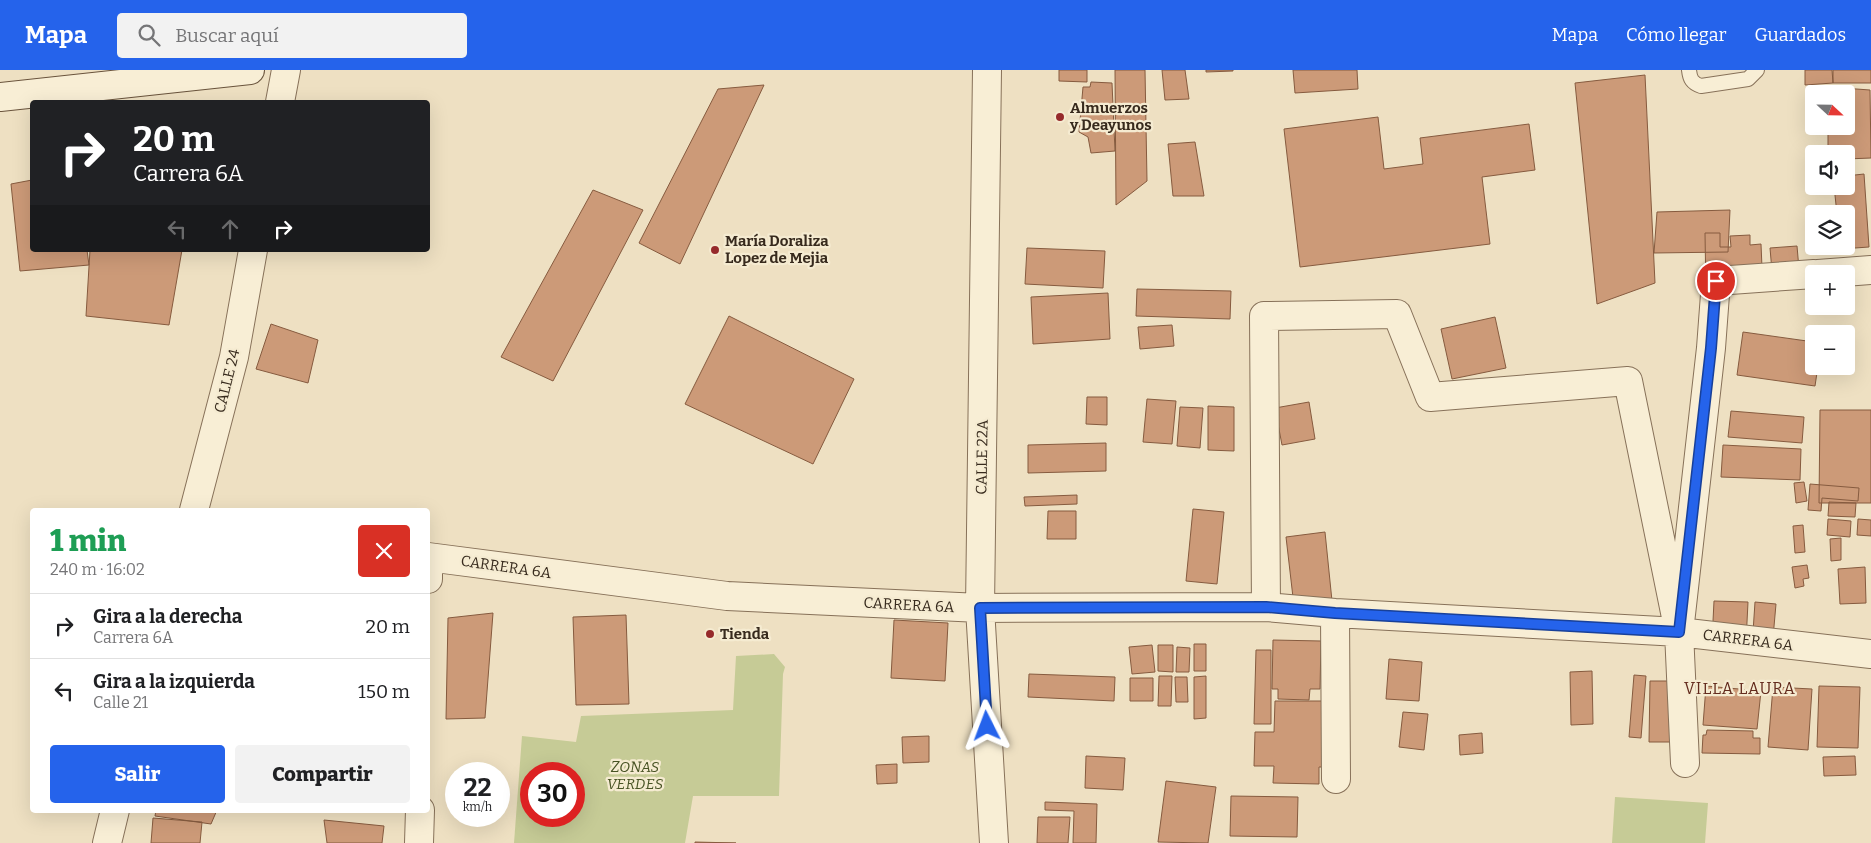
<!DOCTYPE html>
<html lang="es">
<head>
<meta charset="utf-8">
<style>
  :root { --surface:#fff; --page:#f2f2f2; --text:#202124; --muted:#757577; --line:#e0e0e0; --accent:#2563eb }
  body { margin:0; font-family:Bitter,serif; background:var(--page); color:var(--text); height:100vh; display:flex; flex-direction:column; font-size:19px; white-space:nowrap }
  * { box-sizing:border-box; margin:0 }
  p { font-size:16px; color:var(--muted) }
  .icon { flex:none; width:28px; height:28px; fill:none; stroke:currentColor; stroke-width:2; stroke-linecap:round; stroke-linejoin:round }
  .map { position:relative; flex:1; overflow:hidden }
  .sheet { position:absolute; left:30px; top:438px; width:400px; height:305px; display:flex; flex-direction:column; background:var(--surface); border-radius:5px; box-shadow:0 5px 20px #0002 }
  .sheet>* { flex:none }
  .top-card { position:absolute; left:30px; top:30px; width:400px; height:152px; border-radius:5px; box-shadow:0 5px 20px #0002; background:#202124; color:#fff; overflow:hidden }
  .needle { width:32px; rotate:112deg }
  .buttons { position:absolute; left:1805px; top:15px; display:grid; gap:10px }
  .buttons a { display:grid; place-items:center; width:50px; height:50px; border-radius:5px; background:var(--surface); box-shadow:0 5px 20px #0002; font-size:25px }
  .speed { position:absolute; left:445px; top:692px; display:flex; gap:10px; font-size:25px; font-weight:700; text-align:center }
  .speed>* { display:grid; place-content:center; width:65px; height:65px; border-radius:50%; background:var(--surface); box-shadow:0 5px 20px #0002; line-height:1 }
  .speed small { font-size:12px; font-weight:400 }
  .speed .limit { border:8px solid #d22; background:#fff; color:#111 }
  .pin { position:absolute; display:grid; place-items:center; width:42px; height:42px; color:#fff; margin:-21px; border:2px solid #fff; border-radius:50%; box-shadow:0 1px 5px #0007 }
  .me { position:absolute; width:55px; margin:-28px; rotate:357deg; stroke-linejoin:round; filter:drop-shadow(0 0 4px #0008) }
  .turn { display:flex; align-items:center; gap:18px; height:105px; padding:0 20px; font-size:22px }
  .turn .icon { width:65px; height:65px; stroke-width:2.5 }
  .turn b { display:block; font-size:35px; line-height:42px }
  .lanes { display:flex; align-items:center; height:48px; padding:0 20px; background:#0003; justify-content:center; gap:25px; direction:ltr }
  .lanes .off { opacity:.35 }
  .round { display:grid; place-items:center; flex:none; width:52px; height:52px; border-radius:5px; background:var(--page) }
  .head { display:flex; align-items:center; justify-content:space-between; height:85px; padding:0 20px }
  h1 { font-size:30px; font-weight:800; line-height:38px; color:#1e9e55 }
  .primary-button { display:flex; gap:10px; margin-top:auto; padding:10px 20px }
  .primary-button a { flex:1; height:58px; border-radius:5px; background:var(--accent); color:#fff; font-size:20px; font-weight:800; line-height:58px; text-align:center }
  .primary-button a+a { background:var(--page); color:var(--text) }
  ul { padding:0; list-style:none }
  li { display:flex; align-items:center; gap:15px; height:65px; padding:0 20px; border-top:1px solid var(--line) }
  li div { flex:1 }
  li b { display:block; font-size:19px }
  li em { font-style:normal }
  header { display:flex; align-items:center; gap:30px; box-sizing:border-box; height:70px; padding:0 25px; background:var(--accent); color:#fff }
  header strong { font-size:24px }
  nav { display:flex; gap:28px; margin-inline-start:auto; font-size:18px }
  .search { width:350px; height:45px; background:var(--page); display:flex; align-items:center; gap:12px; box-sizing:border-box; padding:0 18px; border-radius:5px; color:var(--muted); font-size:19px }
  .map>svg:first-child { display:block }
  .green { fill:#c6cb96; fill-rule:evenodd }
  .building { fill:#cc9a78; stroke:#865b3f }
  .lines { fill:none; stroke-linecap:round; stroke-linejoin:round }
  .service-casing { stroke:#877159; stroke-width:16 }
  .minor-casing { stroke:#877159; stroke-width:30 }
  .secondary-casing { stroke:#69533c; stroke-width:30 }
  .service { stroke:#f8eed5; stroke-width:14 }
  .minor { stroke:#f8eed5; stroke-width:28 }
  .secondary { stroke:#f8eed5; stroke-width:28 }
  .route-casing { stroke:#184099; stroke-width:12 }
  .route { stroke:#2563eb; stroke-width:9 }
  .poi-dot { fill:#962a2b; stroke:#f5ebd1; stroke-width:2 }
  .labels { text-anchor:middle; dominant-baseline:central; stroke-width:4.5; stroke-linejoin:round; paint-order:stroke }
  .poi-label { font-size:15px; font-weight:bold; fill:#372a1d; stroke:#f5ebd1; text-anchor:start }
  .street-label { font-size:15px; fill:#372a1d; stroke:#f5ebd1 }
  .park-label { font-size:15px; font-style:italic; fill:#485324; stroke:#f5ebd1 }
  .neighbourhood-label { font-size:16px; letter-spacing:1px; fill:#632b1d; stroke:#f5ebd1 }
</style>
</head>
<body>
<header>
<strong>Mapa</strong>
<div class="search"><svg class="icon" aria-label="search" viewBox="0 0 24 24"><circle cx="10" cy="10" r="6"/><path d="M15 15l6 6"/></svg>Buscar aquí</div>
<nav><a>Mapa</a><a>Cómo llegar</a><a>Guardados</a></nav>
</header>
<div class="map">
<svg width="1871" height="773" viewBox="0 0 1871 773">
  <rect width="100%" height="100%" fill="#eee0c2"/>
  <path class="green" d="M 774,584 L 785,597 L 783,604 L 779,726 L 693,726 L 685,773 L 514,773 L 522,666 L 576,672 L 581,646 L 733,640 L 736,586 ZM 531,704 L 574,704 L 574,746 L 531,746 Z
    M 1615,727 L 1708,733 L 1705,773 L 1612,773 Z"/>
  <path class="building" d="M 1059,0 L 1087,0 L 1087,12 L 1059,11 Z
    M 1115,0 L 1145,0 L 1147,111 L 1116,135 Z
    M 1162,0 L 1185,0 L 1189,29 L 1165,30 Z
    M 1206,0 L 1233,0 L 1233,1 L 1206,2 Z
    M 1293,0 L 1357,0 L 1358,19 L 1295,23 Z
    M 1805,0 L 1832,0 L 1833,13 L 1805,15 Z
    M 1833,0 L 1871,0 L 1871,13 L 1833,13 Z
    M 1645,5 L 1655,213 L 1597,234 L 1575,13 Z
    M 1091,12 L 1112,13 L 1115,81 L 1091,83 L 1088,67 L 1079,62 L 1083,17 L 1090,17 Z
    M 764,15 L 680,194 L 639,173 L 718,19 Z
    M 1829,17 L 1870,20 L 1871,88 L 1846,89 L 1846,84 L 1828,84 L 1828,56 L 1846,56 L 1846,24 L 1829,24 Z
    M 1378,47 L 1384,99 L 1423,94 L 1420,68 L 1529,54 L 1535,100 L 1482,107 L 1490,174 L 1300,197 L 1284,59 Z
    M 1195,72 L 1204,126 L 1173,126 L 1168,74 Z
    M 1864,104 L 1869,177 L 1841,179 L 1841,176 L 1846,176 L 1846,144 L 1837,144 L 1834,116 L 1846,116 L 1846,106 Z
    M 32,110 L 32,180 L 87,180 L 89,195 L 20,201 L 11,114 Z
    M 593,120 L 643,140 L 553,311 L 501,287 Z
    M 1730,140 L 1728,182 L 1654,183 L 1657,142 Z
    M 1705,163 L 1720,163 L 1720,177 L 1731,177 L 1730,166 L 1750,165 L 1750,175 L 1761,174 L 1763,221 L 1706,223 Z
    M 1797,176 L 1800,210 L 1773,213 L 1770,178 Z
    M 1027,178 L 1105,181 L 1103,218 L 1025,214 Z
    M 90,180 L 182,180 L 169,255 L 86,246 Z
    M 1137,219 L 1231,221 L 1230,249 L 1136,246 Z
    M 1108,223 L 1110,269 L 1033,274 L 1031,227 Z
    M 729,246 L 854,309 L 813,394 L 685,334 Z
    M 1495,247 L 1506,298 L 1452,309 L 1441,259 Z
    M 271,254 L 318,270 L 308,313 L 256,299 Z
    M 1172,255 L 1174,276 L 1140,279 L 1138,257 Z
    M 1743,262 L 1814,272 L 1814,296 L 1818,296 L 1815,316 L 1737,305 Z
    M 1087,327 L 1107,327 L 1107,355 L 1086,354 Z
    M 1147,329 L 1176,331 L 1172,374 L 1143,372 Z
    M 1309,332 L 1315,369 L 1282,375 L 1275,338 Z
    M 1208,336 L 1234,337 L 1234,381 L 1208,380 Z
    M 1180,337 L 1203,338 L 1200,378 L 1177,376 Z
    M 1820,340 L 1871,340 L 1871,433 L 1819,433 Z
    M 1731,341 L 1804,347 L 1802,373 L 1728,367 Z
    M 1106,373 L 1106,401 L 1028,403 L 1028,375 Z
    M 1723,375 L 1801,379 L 1800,410 L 1721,407 Z
    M 1804,412 L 1807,431 L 1796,433 L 1794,413 Z
    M 1810,414 L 1859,418 L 1858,431 L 1822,428 L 1821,441 L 1808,440 Z
    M 1077,425 L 1077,434 L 1025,436 L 1024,427 Z
    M 1829,432 L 1856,433 L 1855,447 L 1828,446 Z
    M 1193,439 L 1224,442 L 1217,514 L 1186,511 Z
    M 1048,441 L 1076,441 L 1076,469 L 1047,469 Z
    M 1828,449 L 1851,451 L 1850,467 L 1827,465 Z
    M 1858,449 L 1871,450 L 1871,466 L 1857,465 Z
    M 1803,455 L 1805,482 L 1795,483 L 1793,456 Z
    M 1325,462 L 1332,531 L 1294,536 L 1286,467 Z
    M 1841,468 L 1841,490 L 1831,491 L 1830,469 Z
    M 1807,495 L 1809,508 L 1803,509 L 1804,516 L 1795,518 L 1792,497 Z
    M 1865,497 L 1866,533 L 1840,534 L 1838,499 Z
    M 1714,531 L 1748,532 L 1746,572 L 1712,571 Z
    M 1755,532 L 1776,534 L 1772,579 L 1752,577 Z
    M 493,543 L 485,648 L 446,649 L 448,548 Z
    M 626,545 L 629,634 L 576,635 L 573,547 Z
    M 894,550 L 948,553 L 945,611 L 891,608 Z
    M 1273,570 L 1321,571 L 1320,619 L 1310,619 L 1309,630 L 1278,629 L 1278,619 L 1272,619 Z
    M 1194,574 L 1206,574 L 1206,601 L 1194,601 Z
    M 1152,575 L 1155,602 L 1132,604 L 1129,577 Z
    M 1158,575 L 1173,575 L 1173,602 L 1158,601 Z
    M 1177,577 L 1190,578 L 1189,602 L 1176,602 Z
    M 1256,580 L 1271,580 L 1271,654 L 1254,654 Z
    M 1389,589 L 1422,592 L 1419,631 L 1386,629 Z
    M 1592,601 L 1593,654 L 1571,655 L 1570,602 Z
    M 1029,604 L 1115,607 L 1114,631 L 1028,627 Z
    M 1634,605 L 1646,606 L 1641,668 L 1629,667 Z
    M 1159,606 L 1172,606 L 1171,636 L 1158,636 Z
    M 1206,606 L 1206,648 L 1194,649 L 1194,607 Z
    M 1175,607 L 1187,607 L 1188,632 L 1176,632 Z
    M 1130,608 L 1153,608 L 1153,631 L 1130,631 Z
    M 1650,611 L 1673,611 L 1672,672 L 1649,672 Z
    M 1706,616 L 1761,621 L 1757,659 L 1703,655 Z
    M 1819,616 L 1860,617 L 1858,678 L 1817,677 Z
    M 1773,617 L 1812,619 L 1808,680 L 1768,677 Z
    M 1275,631 L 1326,631 L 1325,697 L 1319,697 L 1319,714 L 1273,713 L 1274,696 L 1254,696 L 1255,662 L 1274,662 Z
    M 1403,642 L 1428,644 L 1424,680 L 1399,677 Z
    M 1707,660 L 1753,661 L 1753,668 L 1760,668 L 1760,684 L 1702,683 L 1703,665 L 1706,665 Z
    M 1482,663 L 1483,683 L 1460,685 L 1459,665 Z
    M 929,666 L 929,692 L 903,693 L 902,667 Z
    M 1086,686 L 1125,688 L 1123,720 L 1085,718 Z
    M 1855,686 L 1856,705 L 1824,706 L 1823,687 Z
    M 897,694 L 897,713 L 877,714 L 876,695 Z
    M 1166,711 L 1216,717 L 1208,773 L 1158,772 Z
    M 1231,726 L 1298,727 L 1297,767 L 1230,766 Z
    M 1045,732 L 1097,734 L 1096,773 L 1073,773 L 1074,741 L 1045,740 Z
    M 156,740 L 217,740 L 211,754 L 155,746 Z
    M 1038,747 L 1070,747 L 1068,773 L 1037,773 Z
    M 153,748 L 202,752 L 200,773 L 151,773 Z
    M 324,750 L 384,756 L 382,773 L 327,773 Z
    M 695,772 L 736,773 L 695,773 Z"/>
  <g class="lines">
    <defs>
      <path id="service" d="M 1689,0 C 1690,9 1692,13 1701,16 L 1748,9 L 1757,0"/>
      <path id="minor" d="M 987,0 L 980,538 L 994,773
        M 280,32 L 286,0
        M 1818,204 L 1871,200
        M 194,440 L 234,287 L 253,180
        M 428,509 L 428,487 L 727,526 L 980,538 L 1266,537 L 1335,543 L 1679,562 L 1871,584
        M 1266,537 L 1264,246 L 1397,244 L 1430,327 L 1628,311 L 1679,562
        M 1335,543 L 1336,709
        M 1685,693 L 1679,562 L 1711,278 L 1716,211 L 1814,204
        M 107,773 L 115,740
        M 419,773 L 420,740"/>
      <path id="secondary" d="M 0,27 L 250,0"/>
    </defs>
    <use href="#service" class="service-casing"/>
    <use href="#minor" class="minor-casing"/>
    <use href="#secondary" class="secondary-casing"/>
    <use href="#service" class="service"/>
    <use href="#minor" class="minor"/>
    <use href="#secondary" class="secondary"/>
  </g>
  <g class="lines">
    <defs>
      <path id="route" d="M 987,656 L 980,538 L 1266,537 L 1335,543 L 1679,562 L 1711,278 L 1716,211"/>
    </defs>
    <use href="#route" class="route-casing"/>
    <use href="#route" class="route"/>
  </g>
  <g class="poi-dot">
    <circle cx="1060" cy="47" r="5"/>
    <circle cx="715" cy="180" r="5"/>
    <circle cx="710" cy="564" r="5"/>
  </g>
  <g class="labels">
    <g class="poi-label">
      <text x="1070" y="38">Almuerzos<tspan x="1070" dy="17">y Deayunos</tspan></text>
      <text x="725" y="171">María Doraliza<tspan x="725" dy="17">Lopez de Mejia</tspan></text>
      <text x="720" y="564">Tienda</text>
    </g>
    <g class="street-label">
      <text transform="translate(227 311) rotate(-76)">CALLE 24</text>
      <text transform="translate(982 387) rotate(-89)">CALLE 22A</text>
      <text transform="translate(506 497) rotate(8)">CARRERA 6A</text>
      <text transform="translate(909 535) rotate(3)">CARRERA 6A</text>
      <text transform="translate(1748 570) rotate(7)">CARRERA 6A</text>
    </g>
    <g class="park-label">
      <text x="635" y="697">ZONAS<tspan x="635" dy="17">VERDES</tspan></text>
    </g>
    <g class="neighbourhood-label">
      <text x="1740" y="618">VILLA LAURA</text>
    </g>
  </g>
</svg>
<div class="buttons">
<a><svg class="needle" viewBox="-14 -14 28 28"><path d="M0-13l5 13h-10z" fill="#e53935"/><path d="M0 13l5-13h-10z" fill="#757577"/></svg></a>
<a><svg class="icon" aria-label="sound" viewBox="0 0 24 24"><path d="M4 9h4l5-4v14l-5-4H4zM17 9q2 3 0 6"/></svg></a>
<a><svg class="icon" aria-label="layers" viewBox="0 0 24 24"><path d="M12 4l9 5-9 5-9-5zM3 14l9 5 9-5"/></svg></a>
<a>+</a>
<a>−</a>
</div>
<div class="speed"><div>22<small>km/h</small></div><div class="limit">30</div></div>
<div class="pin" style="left:1716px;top:211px;background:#d93025"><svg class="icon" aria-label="arrive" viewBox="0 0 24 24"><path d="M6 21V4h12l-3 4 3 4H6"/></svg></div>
<svg class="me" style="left:987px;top:656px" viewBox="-20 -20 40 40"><path d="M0-17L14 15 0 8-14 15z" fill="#2563eb" stroke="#fff" stroke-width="4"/></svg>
<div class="top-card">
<div class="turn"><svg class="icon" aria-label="right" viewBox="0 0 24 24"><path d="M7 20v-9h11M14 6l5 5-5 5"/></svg><div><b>20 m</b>Carrera 6A</div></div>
<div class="lanes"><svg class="icon off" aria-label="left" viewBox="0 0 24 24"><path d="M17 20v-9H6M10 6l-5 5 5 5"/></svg><svg class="icon off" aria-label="ahead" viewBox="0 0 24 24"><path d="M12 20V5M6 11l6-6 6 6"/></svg><svg class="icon" aria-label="right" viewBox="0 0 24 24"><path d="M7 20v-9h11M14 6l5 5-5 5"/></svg></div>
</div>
<section class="sheet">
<div class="head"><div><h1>1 min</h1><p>240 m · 16:02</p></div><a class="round" style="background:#d93025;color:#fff"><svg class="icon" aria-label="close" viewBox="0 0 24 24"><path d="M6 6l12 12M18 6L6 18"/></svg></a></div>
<ul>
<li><svg class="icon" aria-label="right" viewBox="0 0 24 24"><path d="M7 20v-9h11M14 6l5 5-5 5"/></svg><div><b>Gira a la derecha</b><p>Carrera 6A</p></div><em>20 m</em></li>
<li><svg class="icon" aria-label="left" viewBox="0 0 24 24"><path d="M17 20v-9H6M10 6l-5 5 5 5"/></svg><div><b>Gira a la izquierda</b><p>Calle 21</p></div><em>150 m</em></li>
</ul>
<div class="primary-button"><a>Salir</a><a>Compartir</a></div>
</section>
</div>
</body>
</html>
